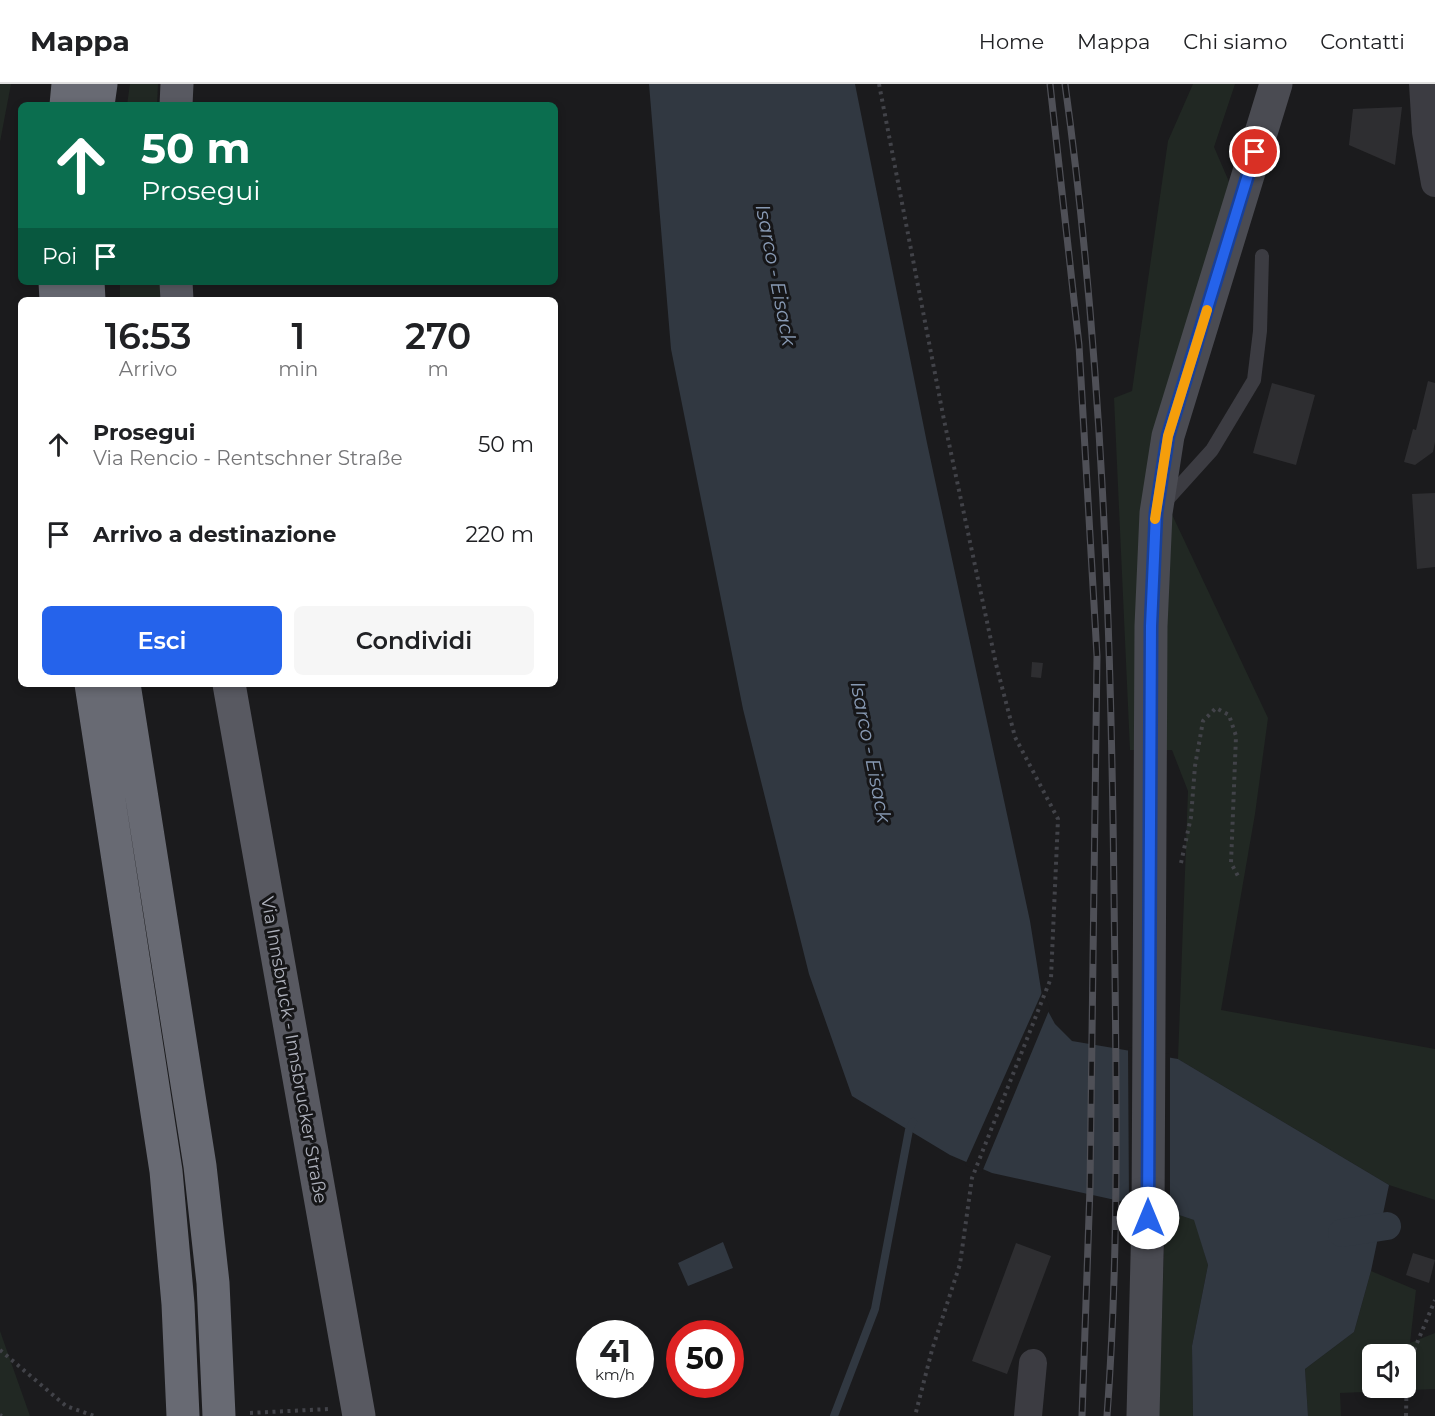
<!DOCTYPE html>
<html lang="it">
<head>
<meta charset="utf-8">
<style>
  :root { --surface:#fff; --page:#f6f6f6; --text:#202124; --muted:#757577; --line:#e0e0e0; --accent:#2563eb }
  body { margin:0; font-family:Montserrat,sans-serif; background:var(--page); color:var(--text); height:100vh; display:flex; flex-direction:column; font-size:22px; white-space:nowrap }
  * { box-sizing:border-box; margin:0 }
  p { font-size:20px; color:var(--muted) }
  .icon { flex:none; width:33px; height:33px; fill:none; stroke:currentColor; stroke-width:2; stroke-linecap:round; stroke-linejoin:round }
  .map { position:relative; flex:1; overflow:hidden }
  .sheet { position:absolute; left:18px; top:213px; width:540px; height:390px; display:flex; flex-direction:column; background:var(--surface); border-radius:9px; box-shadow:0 3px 9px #0003 }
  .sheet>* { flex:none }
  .banner { position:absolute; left:18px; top:18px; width:540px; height:183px; border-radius:9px; box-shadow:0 3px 9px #0003; background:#0b6e4f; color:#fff; overflow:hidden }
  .controls { position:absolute; left:1362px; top:1260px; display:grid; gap:12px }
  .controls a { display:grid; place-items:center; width:54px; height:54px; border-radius:9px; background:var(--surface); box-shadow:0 3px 9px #0003; font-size:30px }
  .speed { position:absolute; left:576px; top:1236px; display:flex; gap:12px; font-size:30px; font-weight:700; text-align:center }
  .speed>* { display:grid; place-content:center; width:78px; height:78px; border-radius:50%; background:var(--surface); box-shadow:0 3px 9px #0003; line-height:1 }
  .speed small { font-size:15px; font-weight:400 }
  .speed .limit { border:9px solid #d22; background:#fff; color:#111 }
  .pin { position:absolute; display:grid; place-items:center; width:51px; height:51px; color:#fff; margin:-26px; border:3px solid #fff; border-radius:50%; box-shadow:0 2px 6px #0007 }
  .me { position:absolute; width:66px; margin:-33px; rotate:0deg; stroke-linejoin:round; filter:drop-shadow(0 0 4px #0008) }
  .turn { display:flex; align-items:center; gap:21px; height:126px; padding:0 24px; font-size:27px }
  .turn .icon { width:78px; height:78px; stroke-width:2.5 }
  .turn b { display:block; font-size:42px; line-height:51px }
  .then { display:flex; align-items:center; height:57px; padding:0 24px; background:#0003; gap:12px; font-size:22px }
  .eta { display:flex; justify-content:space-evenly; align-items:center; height:102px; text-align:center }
  .eta b { font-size:36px; font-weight:600; line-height:42px }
  .action { display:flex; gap:12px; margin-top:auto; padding:12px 24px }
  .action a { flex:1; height:69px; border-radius:9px; background:var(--accent); color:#fff; font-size:24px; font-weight:600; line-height:69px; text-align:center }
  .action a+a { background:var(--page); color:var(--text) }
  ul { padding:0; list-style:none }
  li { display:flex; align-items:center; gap:18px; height:90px; padding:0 24px }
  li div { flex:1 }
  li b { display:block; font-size:22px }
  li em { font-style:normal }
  header { display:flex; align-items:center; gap:36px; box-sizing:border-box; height:84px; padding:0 30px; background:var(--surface); border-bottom:2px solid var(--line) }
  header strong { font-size:28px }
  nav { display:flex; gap:33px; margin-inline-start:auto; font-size:21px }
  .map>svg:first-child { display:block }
  .green { fill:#212823; fill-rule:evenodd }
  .water { fill:#313841 }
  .pier { fill:#1b1b1d }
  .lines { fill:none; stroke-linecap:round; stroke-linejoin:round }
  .stream { stroke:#313841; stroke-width:8 }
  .canal { stroke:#313841; stroke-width:28 }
  .building { fill:#2e2e31 }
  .path { stroke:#424349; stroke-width:4; stroke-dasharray:3 4.5; stroke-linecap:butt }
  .service { stroke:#3c3c42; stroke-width:14 }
  .minor { stroke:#3c3c42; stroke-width:28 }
  .secondary { stroke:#4a4b52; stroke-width:33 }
  .primary { stroke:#585961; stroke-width:33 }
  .motorway { stroke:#686a73; stroke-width:33 }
  .rail-casing { stroke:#4f5057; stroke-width:7 }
  .rail { stroke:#161618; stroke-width:4.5; stroke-dasharray:14; stroke-linecap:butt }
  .route-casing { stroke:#184099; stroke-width:15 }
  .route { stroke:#2563eb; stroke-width:10 }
  .slow { stroke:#f59e0b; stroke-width:10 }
  .labels { text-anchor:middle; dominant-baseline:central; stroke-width:6; stroke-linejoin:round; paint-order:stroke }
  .street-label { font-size:18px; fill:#aeb1bc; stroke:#161618 }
  .water-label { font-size:20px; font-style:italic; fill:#889ab4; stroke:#161618 }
</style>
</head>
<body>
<header>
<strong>Mappa</strong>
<nav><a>Home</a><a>Mappa</a><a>Chi siamo</a><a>Contatti</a></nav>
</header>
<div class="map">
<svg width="1435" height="1332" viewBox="0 0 1435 1332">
  <rect width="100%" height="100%" fill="#1b1b1d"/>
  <path class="green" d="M 0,0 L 11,0 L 0,58 Z
    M 130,0 L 158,0 L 157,21 L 127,21 Z
    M 1193,0 L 1235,0 L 1214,63 L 1230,100 L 1151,386 L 1268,634 L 1255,730 L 1221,926 L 1435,965 L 1435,1116 L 1389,1101 L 1178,975 L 1188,707 L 1172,666 L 1130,666 L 1114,314 L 1132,307 L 1168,57 Z
    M 120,198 L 160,198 L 161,216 L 120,216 Z
    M 1170,1128 L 1195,1136 L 1208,1181 L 1192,1262 L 1193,1332 L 1159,1332 L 1164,1165 Z
    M 1371,1187 L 1416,1206 L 1410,1259 L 1435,1249 L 1435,1305 L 1340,1309 L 1341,1332 L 1308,1332 L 1305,1285 L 1354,1248 ZM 1372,1270 L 1406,1270 L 1406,1304 L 1372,1304 Z
    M 0,1247 L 30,1332 L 0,1332 Z"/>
  <path class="water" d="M 649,0 L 855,0 L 927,359 L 1030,837 L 1043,918 L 1055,940 L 1072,957 L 1178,975 L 1389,1101 L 1371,1187 L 1354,1248 L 1305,1285 L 1308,1332 L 1193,1332 L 1192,1262 L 1208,1181 L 1194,1136 L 1170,1128 L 992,1089 L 950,1071 L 852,1012 L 809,890 L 743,625 L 671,265 Z
    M 723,1158 L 733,1184 L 688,1202 L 678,1179 Z"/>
  <path class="pier" d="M 1043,906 L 1050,924 L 982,1088 L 965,1081 Z
    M 1128,963 L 1170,970 L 1170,1131 L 1129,1122 Z"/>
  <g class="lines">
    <path class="stream" d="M 834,1332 L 875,1225 L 909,1046 L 913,1038"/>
    <path class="canal" d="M 1342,1149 L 1387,1142"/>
  </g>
  <path class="building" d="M 1402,23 L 1395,81 L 1349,61 L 1353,25 Z
    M 1428,297 L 1435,299 L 1435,358 L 1433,368 L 1415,381 L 1404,378 L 1413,345 L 1416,346 Z
    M 1272,299 L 1315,311 L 1296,381 L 1253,369 Z
    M 1435,409 L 1435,483 L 1417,485 L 1412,410 Z
    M 1032,578 L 1043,579 L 1041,594 L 1031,593 Z
    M 1016,1159 L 1051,1172 L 1007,1290 L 972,1277 Z
    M 1413,1169 L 1435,1176 L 1429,1199 L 1406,1191 Z"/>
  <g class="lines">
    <path class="path" d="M 879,0 L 944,336 L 996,580 L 1015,653 L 1058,735 L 1051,894 L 972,1094 L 960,1180 L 932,1266 L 915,1332
      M 1181,779 L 1191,733 L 1195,682 L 1203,637 L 1216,624 L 1229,631 L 1236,652 L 1231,779 L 1238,792
      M 0,1266 L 66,1322 L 94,1332
      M 250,1329 L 329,1325
      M 0,1331 L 2,1332
      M 1406,1332 L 1407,1283 L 1435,1216"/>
    <path class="service" d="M 1165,418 L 1212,366 L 1254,296 L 1260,247 L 1262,172"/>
    <path class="minor" d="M 1423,0 L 1426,48 L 1435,99
      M 1028,1332 L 1033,1279"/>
    <path class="secondary" d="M 1143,1332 L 1148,1134 L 1151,542 L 1156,429 L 1168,352 L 1276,0"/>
    <path class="primary" d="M 176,21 L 177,0
      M 176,198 L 177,216
      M 229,600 L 359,1332"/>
    <path class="motorway" d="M 66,21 L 68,0
      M 98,21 L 101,0
      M 55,198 L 56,216
      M 88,198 L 89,216
      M 91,600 L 166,1087 L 178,1220 L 183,1332
      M 124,600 L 200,1082 L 213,1199 L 219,1332"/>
    <defs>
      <path id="rail" d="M 1050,0 L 1079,261 L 1097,572 L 1090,1103 L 1082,1332
        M 1065,0 C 1102,268 1111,539 1114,809 C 1116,983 1120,1158 1107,1332"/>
    </defs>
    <use href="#rail" class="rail-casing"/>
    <use href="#rail" class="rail"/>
  </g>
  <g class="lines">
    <defs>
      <path id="route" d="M 1148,1134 L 1151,542 L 1156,429 L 1168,352 L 1255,68"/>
    </defs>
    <use href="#route" class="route-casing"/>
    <use href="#route" class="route"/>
    <path class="slow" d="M 1155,435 L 1168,352 L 1207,226"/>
  </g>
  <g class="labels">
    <g class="street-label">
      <text transform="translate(294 966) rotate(80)">Via Innsbruck - Innsbrucker Straße</text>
    </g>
    <g class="water-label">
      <text transform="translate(776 191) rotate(79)">Isarco - Eisack</text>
      <text transform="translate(871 668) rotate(79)">Isarco - Eisack</text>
    </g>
  </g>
</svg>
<div class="controls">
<a><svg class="icon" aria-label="sound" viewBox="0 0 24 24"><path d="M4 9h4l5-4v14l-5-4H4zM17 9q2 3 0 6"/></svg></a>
</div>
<div class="speed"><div>41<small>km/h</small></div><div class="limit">50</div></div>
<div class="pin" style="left:1255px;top:68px;background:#d93025"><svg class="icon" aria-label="arrive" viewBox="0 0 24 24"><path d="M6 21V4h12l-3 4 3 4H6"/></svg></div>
<svg class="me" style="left:1148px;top:1134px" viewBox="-20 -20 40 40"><circle r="19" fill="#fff"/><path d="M0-13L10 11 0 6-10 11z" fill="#2563eb"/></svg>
<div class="banner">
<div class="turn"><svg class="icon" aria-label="ahead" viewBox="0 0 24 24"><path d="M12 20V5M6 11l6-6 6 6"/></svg><div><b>50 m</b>Prosegui</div></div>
<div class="then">Poi<svg class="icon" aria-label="arrive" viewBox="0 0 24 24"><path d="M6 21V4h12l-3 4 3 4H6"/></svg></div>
</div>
<section class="sheet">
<div class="eta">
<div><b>16:53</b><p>Arrivo</p></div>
<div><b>1</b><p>min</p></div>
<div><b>270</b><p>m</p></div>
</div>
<ul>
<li><svg class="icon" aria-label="ahead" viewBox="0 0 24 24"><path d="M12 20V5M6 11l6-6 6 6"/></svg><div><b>Prosegui</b><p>Via Rencio - Rentschner Straße</p></div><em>50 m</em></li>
<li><svg class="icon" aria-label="arrive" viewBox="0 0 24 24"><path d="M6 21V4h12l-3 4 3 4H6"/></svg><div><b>Arrivo a destinazione</b></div><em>220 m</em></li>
</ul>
<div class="action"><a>Esci</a><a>Condividi</a></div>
</section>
</div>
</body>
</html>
